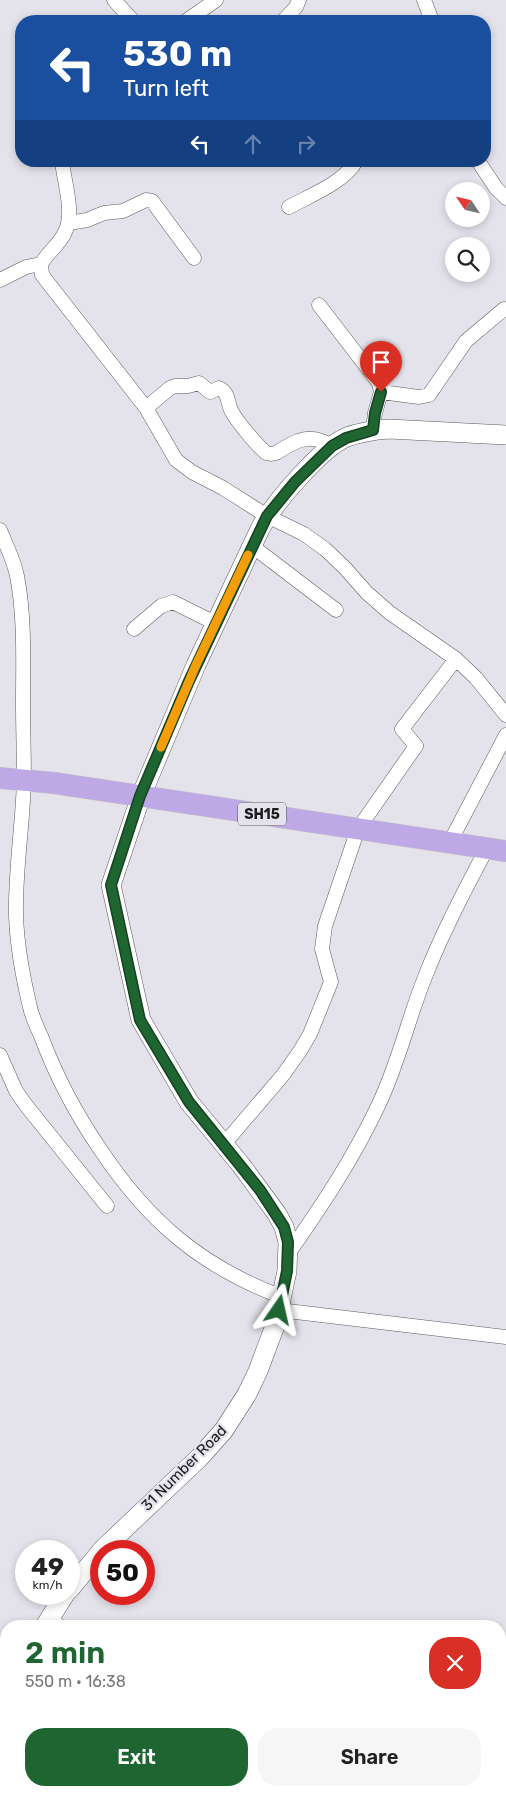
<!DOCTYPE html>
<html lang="en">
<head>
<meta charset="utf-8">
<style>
  :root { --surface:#fff; --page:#f6f6f6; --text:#222; --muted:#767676; --accent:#1f6531 }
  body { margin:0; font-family:Rubik,sans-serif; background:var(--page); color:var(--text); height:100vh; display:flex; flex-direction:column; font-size:19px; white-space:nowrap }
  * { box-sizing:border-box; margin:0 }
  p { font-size:16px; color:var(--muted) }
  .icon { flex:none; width:28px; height:28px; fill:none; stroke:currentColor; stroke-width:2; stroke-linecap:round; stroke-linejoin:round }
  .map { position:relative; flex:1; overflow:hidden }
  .side { position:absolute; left:0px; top:1620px; width:506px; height:176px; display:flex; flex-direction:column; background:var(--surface); border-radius:20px 20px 0 0; box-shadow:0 2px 8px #0003 }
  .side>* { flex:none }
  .top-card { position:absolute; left:15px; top:15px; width:476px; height:152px; border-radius:20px; box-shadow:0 2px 8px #0003; background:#1a4fa0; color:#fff; overflow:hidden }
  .needle { width:32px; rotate:305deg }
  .buttons { position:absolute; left:445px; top:182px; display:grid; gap:10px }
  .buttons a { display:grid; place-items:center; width:45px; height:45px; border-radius:50%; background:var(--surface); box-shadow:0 2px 8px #0003; font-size:25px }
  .speed { position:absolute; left:15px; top:1540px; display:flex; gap:10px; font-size:25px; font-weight:700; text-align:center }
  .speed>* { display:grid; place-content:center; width:65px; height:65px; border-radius:50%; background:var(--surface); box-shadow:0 2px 8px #0003; line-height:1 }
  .speed small { font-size:12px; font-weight:400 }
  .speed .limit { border:8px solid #d22; background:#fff; color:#111 }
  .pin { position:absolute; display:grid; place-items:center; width:42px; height:42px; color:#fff; margin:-51px -21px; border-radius:50% 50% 50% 0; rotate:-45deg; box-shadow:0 0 5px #0007 }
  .pin .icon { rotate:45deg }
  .me { position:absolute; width:55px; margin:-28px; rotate:11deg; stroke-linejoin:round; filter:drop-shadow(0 0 4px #0008) }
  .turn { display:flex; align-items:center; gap:18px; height:105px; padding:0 25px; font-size:22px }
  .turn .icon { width:65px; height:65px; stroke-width:2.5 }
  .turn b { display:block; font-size:35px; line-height:42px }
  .lanes { display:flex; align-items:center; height:48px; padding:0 25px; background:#0003; justify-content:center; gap:25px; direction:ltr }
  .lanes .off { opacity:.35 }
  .round { display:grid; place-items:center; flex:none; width:52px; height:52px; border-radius:20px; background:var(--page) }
  .overview { display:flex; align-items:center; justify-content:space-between; height:85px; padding:0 25px }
  h1 { font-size:30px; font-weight:600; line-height:38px; color:var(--accent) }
  .cta { display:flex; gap:10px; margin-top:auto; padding:10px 25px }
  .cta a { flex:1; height:58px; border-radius:20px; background:var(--accent); color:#fff; font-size:20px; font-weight:600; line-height:58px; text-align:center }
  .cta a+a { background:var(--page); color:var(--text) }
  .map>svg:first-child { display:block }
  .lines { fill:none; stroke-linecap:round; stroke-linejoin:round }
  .minor-casing { stroke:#5c5a61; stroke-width:15 }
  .secondary-casing { stroke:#5c5a61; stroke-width:20 }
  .primary-casing { stroke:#bfbfc0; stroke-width:22 }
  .minor { stroke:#fff; stroke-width:14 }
  .secondary { stroke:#fff; stroke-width:19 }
  .primary { stroke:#bfa8e6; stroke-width:21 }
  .route-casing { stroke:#144220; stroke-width:12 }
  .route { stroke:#1f6531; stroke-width:9 }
  .slow { stroke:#f59e0b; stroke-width:9 }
  .labels { text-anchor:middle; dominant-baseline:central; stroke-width:4.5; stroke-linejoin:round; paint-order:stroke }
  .shield { fill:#e4e2ea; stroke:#58575b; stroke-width:1 }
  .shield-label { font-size:14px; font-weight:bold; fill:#1c1c1e }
  .street-label { font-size:15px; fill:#1c1c1e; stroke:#e4e2ea }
</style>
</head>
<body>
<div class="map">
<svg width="506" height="1796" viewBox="0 0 506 1796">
  <rect width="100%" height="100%" fill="#e4e2ea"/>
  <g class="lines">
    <defs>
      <path id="minor" d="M 114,0 L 133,21
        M 424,0 L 432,21
        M 186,21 L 216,0
        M 283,21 L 296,7 L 299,0
        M 62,161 C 64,182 75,213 65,232 C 60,244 48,252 41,264 L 42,275 L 146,408 L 176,460 L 192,472 L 223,488 L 267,516 L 304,534 L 325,549 L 345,568 L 367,593 L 390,613 L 456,659 L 476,678 L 506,715
        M 478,161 L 496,188 L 506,198
        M 289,207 C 309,196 345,182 356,161
        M 69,223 L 87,220 L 104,213 L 123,211 L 146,200 L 152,201 L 194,258
        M 0,280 L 26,267 L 41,264
        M 319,305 L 379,383 L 381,392 L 375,413 L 373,430
        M 381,392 L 419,397 L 429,395 L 466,341 L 504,309
        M 146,408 L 170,388 L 175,386 L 188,386 L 199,383 L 210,392 L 219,388 C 230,393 227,404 232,412 C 238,423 257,445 266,453 L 271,454 L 276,453 C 297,440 309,432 332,446
        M 0,530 C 6,545 14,560 17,576 C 25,617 23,662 23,704 C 23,729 24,754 24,779 C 23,824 15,870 16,915 C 17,946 23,978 30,1007 C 32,1017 37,1027 41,1036 C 56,1076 76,1114 100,1149 C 148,1221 200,1266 282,1297
        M 252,546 L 336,610
        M 134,629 L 161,606 L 173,602 L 215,623
        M 450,842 L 506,735
        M 0,1055 L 16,1091 L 25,1104 L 107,1206
        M 224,1144 L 283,1075 L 300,1051 L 310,1034 L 331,982 L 322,949 L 325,926 L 358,829 L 416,746 L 402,729 L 456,659
        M 288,1254 C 321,1207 353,1159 378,1106 C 398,1065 408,1019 425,977 C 442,933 465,890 487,848
        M 279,1310 L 506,1337
        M 49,1620 L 60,1626
        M 10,1796 L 16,1790"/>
      <path id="secondary" d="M 69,1590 L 102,1550 L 200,1457 L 224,1430 L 247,1394 L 258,1371 L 276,1323 L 287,1271 L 288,1242 L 284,1227 L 277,1214 L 241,1165 L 189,1102 L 141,1020 L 111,885 L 141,796 L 196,665 L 260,529 C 273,504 322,447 347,437 C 361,432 375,430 389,429 L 506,435
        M 45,1626 L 65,1594
        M 0,1710 L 6,1699"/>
      <path id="primary" d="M 0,778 L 54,783 L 506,851"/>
    </defs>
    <use href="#minor" class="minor-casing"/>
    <use href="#secondary" class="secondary-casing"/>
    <use href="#primary" class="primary-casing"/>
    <use href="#minor" class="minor"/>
    <use href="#secondary" class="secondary"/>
    <use href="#primary" class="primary"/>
  </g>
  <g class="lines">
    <defs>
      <path id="route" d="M 279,1310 L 287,1271 L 288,1242 L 284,1227 L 260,1190 L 189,1102 L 140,1020 L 111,885 L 140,796 L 189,681 L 267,516 L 295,482 L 332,446 L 346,438 L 373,430 L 375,413 L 381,392"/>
    </defs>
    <use href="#route" class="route-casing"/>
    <use href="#route" class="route"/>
    <path class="slow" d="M 161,747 L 196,665 L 248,555"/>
  </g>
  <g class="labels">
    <rect class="shield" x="238" y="802.5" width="48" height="23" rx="4"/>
    <g class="shield-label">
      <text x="262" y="814">SH15</text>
    </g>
    <g class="street-label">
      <text transform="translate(184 1468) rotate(-45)">31 Number Road</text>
    </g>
  </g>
</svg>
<div class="buttons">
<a><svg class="needle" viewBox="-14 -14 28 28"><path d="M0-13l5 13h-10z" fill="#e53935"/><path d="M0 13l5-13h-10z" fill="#767676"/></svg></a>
<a><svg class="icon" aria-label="search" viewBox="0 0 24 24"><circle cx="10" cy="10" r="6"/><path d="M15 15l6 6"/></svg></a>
</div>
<div class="speed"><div>49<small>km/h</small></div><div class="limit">50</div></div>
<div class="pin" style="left:381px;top:392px;background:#d93025"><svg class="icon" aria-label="arrive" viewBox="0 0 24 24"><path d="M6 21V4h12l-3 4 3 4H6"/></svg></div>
<svg class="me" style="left:279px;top:1310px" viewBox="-20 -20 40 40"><path d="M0-17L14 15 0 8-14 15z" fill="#1f6531" stroke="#fff" stroke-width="4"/></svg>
<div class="top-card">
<div class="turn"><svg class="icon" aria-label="left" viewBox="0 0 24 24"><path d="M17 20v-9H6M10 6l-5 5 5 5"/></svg><div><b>530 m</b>Turn left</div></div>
<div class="lanes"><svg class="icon" aria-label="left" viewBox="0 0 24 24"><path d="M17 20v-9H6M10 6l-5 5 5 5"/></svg><svg class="icon off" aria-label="ahead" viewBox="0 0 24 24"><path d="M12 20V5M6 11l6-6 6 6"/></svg><svg class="icon off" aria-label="right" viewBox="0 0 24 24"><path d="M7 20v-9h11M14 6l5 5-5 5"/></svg></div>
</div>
<section class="side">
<div class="overview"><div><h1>2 min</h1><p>550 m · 16:38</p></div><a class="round" style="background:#d93025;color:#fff"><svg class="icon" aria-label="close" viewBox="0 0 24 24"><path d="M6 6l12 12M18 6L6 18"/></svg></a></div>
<div class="cta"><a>Exit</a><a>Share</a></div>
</section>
</div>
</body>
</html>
